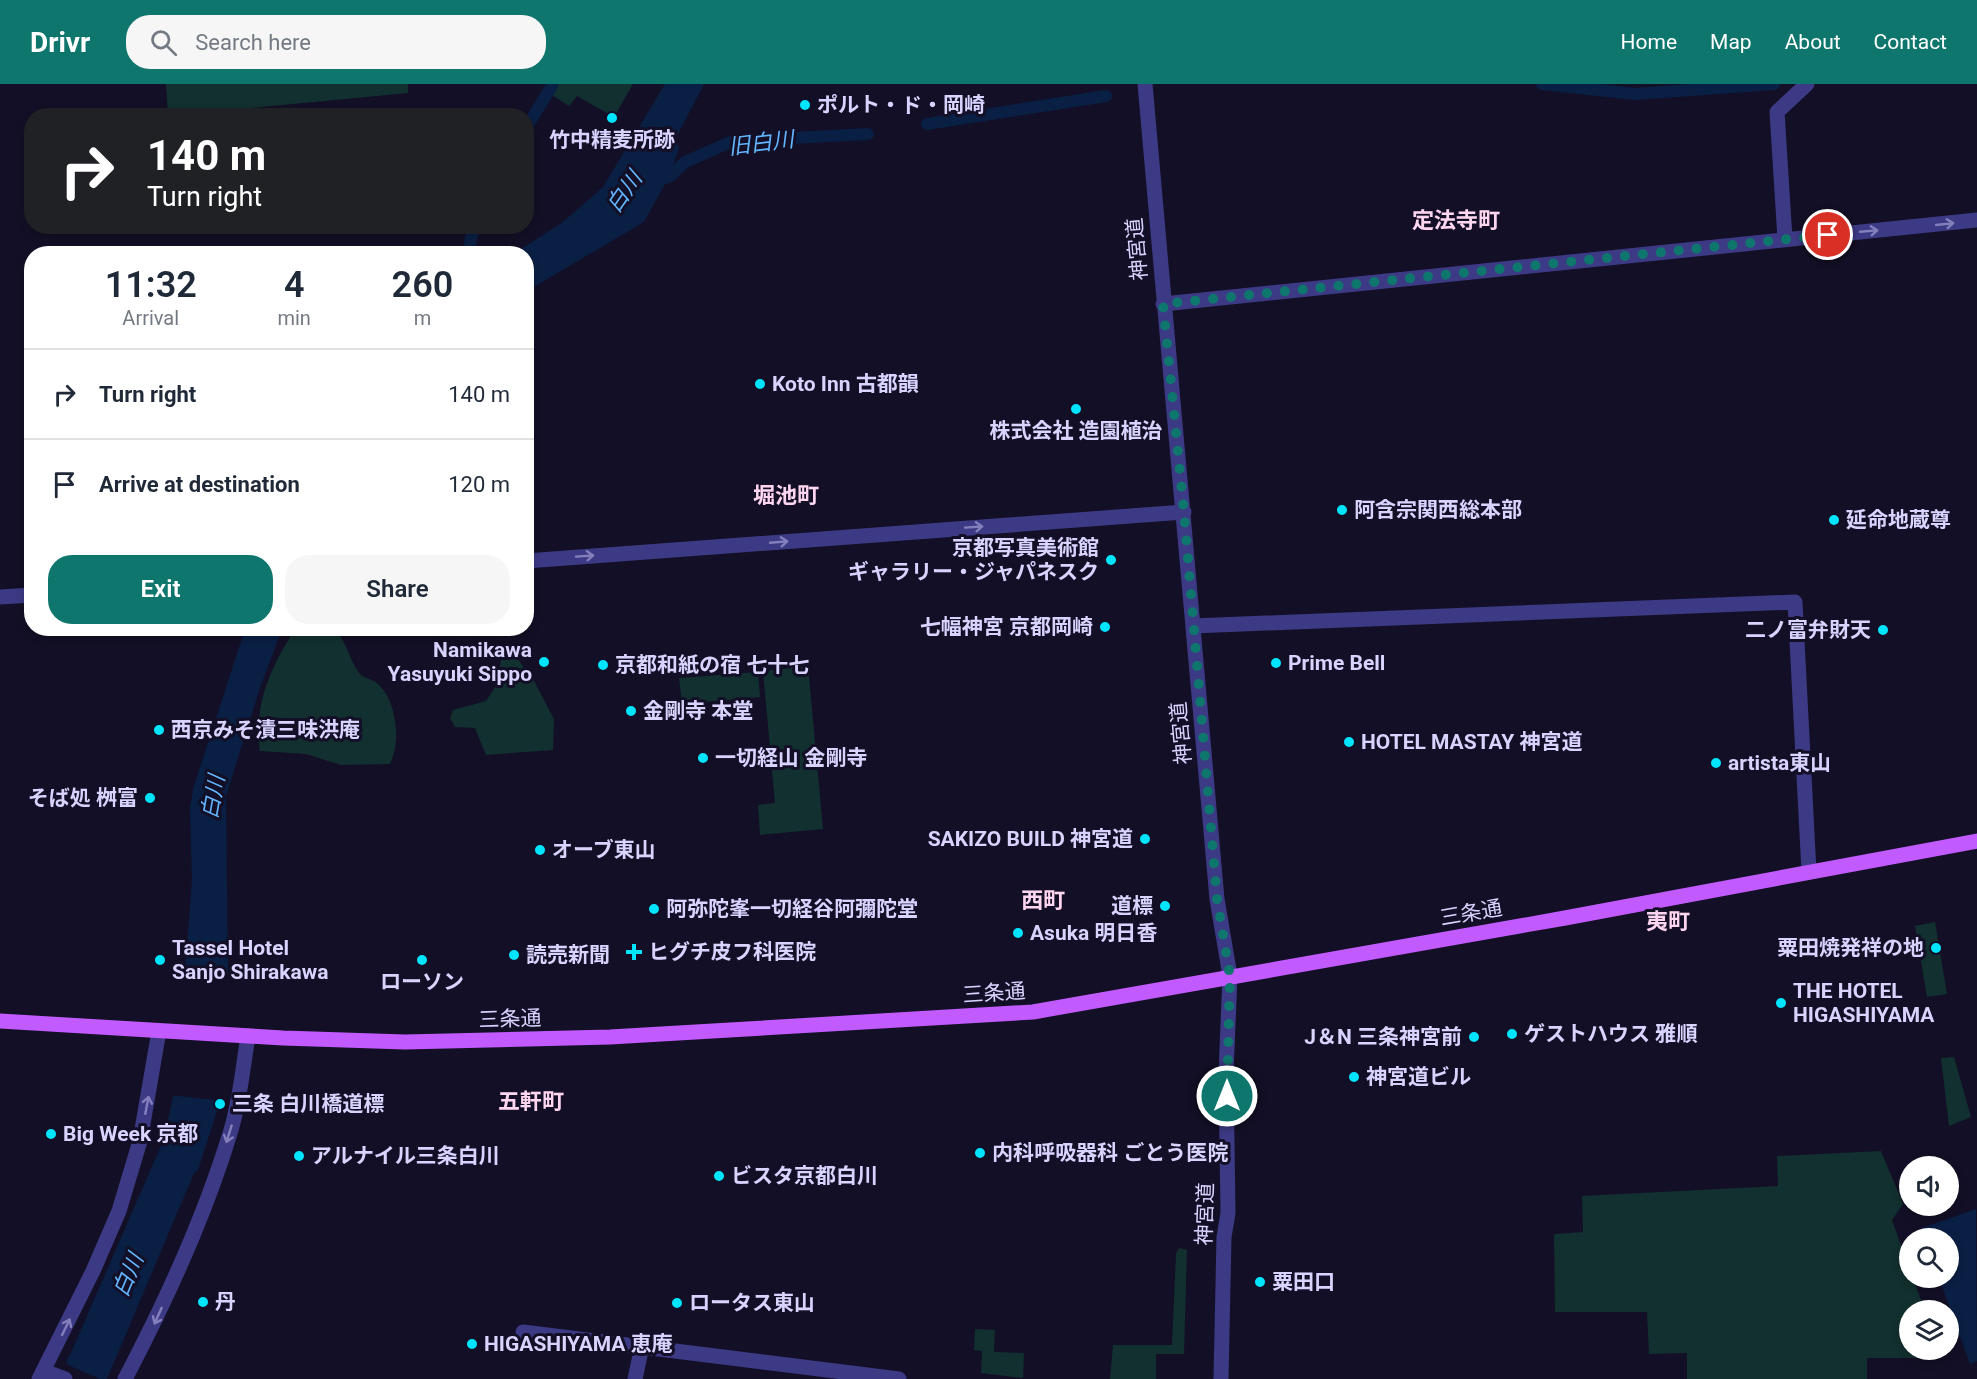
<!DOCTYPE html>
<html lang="en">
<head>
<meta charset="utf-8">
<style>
  :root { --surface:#fff; --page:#f6f6f7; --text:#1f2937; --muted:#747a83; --line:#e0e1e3; --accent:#0f766e }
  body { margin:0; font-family:Roboto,"Noto Sans JP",sans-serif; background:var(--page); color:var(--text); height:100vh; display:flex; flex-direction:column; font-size:22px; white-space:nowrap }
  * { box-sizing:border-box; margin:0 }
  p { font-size:20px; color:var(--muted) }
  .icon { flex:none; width:33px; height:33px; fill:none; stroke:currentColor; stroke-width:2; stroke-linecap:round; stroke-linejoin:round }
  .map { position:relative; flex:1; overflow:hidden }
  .sheet { position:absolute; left:24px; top:162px; width:510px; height:390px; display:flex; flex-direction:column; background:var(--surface); border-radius:24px; box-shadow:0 3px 9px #0003 }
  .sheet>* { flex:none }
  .top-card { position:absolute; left:24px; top:24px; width:510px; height:126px; border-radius:24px; box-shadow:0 3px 9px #0003; background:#202124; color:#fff; overflow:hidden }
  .controls { position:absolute; left:1899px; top:1072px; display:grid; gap:12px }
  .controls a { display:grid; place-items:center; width:60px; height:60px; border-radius:50%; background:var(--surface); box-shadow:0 3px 9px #0003; font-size:30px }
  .pin { position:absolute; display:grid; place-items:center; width:51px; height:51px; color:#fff; margin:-26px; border:3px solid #fff; border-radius:50%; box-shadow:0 2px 6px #0007 }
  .me { position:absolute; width:66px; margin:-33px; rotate:0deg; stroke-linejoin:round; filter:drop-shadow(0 0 4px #0008) }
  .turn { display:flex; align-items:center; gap:21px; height:126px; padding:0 24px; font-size:27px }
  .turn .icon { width:78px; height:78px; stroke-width:2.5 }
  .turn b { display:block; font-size:42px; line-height:51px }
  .eta { display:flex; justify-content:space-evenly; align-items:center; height:102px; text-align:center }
  .eta b { font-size:36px; font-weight:600; line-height:42px }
  .button { display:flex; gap:12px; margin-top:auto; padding:12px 24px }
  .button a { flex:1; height:69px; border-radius:24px; background:var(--accent); color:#fff; font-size:24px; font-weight:600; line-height:69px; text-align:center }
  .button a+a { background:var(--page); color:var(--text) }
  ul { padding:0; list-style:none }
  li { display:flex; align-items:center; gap:18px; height:90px; padding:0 24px; border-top:2px solid var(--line) }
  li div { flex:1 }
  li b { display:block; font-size:22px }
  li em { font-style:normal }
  header { display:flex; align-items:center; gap:36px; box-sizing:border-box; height:84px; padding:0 30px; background:var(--accent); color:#fff }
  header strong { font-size:28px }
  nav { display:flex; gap:33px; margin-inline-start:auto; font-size:21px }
  .search { width:420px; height:54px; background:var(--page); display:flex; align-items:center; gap:15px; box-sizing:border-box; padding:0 21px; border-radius:24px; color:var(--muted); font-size:22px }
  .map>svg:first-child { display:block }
  .green { fill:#12302f }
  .water { fill:#0a1f44 }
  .pier { fill:#130f26 }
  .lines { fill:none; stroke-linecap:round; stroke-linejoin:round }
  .stream { stroke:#0a1f44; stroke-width:12 }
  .minor { stroke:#3d3a85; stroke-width:15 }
  .major { stroke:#c25bff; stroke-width:15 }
  .oneway { stroke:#837fbc }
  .route { stroke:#0f766e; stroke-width:10; stroke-dasharray:0 18 }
  .poi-dot { fill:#00e5ff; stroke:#130f26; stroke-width:2 }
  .labels { text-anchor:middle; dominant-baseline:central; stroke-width:6; stroke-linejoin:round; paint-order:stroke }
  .poi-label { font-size:21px; font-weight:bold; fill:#d9d4ff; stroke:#130f26; text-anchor:start }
  .street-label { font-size:21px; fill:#d9d4ff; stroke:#130f26 }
  .water-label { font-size:22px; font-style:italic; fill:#62b6ff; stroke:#130f26 }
  .neighbourhood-label { font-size:22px; font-weight:bold; fill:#ffd6f0; stroke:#130f26 }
</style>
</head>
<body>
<header>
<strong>Drivr</strong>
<div class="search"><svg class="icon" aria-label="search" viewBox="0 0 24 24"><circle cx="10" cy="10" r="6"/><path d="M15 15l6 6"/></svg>Search here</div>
<nav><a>Home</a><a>Map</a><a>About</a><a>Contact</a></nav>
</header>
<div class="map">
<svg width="1977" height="1295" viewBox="0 0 1977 1295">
  <rect width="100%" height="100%" fill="#130f26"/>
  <path class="green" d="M 166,0 L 408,0 L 408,9 L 168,32 Z
    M 558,0 L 633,0 L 614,33 L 577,12 L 569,22 L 552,11 Z
    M 295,545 L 334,545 C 347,557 349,575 359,589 C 364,595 374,595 379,601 C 397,618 401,659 390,680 L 341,681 L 306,670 L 260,667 C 253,621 271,583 295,545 Z
    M 517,574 L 534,597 L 554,635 L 553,666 L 486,671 L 475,644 L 455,643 L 450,634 L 453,626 L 486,617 L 497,600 L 501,576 Z
    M 808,582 L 823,745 L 760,751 L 758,721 L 775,719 L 763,587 Z
    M 758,588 L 760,613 L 682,620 L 679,594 Z
    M 1935,838 L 1947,910 L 1927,913 L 1915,842 Z
    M 1954,973 L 1971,1033 L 1949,1042 L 1941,974 Z
    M 1881,1067 L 1903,1120 L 1892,1136 L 1909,1184 L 1910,1194 L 1913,1194 L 1925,1227 L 1910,1227 L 1910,1266 L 1921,1266 L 1921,1274 L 1867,1274 L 1867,1295 L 1687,1295 L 1687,1269 L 1649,1270 L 1647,1228 L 1555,1228 L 1554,1150 L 1583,1148 L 1582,1112 L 1778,1102 L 1777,1072 Z
    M 1179,1164 L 1187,1166 L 1184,1270 L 1156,1270 L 1156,1295 L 1110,1295 L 1113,1261 L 1172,1261 L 1176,1170 Z
    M 975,1245 L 995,1246 L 994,1268 L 1024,1269 L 1023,1294 L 981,1289 L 982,1267 L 974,1266 Z"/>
  <path class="water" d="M 665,0 L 704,0 L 676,54 L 679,64 L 669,93 L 644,138 L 527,207 L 526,170 L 515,169 L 563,138 L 603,103 Z
    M 245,545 L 282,545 L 260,604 L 226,712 L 228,889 L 220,1018 L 198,1086 L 194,1089 L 107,1295 L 52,1295 L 70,1271 L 164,1055 L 173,1013 L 185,885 L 192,796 L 190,725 L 193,705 Z
    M 1976,1125 L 1977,1277 L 1970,1280 L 1939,1194 L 1948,1194 L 1948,1155 L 1926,1155 L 1922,1144 Z"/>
  <path class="pier" d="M 182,886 L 231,891 L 223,1017 L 170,1011 Z
    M 65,1272 L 68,1281 L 100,1295 L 49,1295 Z"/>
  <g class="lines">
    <path class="stream" d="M 1542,0 L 1635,10 L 1774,0
      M 927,40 L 1106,12
      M 526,44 L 553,0
      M 655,97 L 669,93 L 685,78 L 733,57 L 868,50
      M 469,170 L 471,154 L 476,142"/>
    <path class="minor" d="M 1145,0 L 1217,815 L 1230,892 L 1226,989 L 1228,1129 L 1224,1153 L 1221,1295
      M 1785,155 L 1777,28 L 1807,0
      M 1163,220 L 1977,136
      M 526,477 L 1184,428
      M 0,513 L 32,511
      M 1193,542 L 1795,518 L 1809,788
      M 523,1248 L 899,1295
      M 52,1290 L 65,1295
      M 39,1295 L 93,1187 L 119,1127 L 140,1057 L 159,947
      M 125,1295 C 165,1219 206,1129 231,1046 C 240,1016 243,983 248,952
      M 635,1295 L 642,1262"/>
    <path class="major" d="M 0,937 L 283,954 L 405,958 L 610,953 L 1033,928 L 1565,834 L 1977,757"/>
  </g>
  <defs><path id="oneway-shaft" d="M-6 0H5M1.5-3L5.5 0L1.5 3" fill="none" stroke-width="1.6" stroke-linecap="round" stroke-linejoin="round" transform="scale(1.5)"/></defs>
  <g class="oneway">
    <use href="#oneway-shaft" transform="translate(1945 140) rotate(-6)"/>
    <use href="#oneway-shaft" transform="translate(1869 147) rotate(-5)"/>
    <use href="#oneway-shaft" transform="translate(974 443) rotate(-4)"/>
    <use href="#oneway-shaft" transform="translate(779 458) rotate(-5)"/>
    <use href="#oneway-shaft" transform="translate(585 472) rotate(-4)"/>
    <use href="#oneway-shaft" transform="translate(147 1021) rotate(-79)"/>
    <use href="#oneway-shaft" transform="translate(229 1050) rotate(107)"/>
    <use href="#oneway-shaft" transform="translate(158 1232) rotate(114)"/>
    <use href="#oneway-shaft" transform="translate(66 1243) rotate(-64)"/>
  </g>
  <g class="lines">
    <path class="route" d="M 1227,1012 L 1230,892 L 1217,815 L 1184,428 L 1163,220 L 1828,151"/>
  </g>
  <g class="poi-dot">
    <circle cx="805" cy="21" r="6"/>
    <circle cx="612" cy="34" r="6"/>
    <circle cx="760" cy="300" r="6"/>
    <circle cx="1076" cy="325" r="6"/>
    <circle cx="1342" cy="426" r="6"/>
    <circle cx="1834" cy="436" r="6"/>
    <circle cx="1111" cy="476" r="6"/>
    <circle cx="1105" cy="543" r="6"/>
    <circle cx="1883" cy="546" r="6"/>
    <circle cx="544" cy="578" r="6"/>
    <circle cx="1276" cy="579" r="6"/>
    <circle cx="603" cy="581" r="6"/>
    <circle cx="631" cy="627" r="6"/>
    <circle cx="159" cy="646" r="6"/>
    <circle cx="1349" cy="658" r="6"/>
    <circle cx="703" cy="674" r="6"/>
    <circle cx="1716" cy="679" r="6"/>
    <circle cx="150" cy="714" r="6"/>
    <circle cx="1145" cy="755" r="6"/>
    <circle cx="540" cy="766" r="6"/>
    <circle cx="1165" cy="822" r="6"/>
    <circle cx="654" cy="825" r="6"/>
    <circle cx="1018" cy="849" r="6"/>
    <circle cx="1936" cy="864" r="6"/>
    <path d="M631 859h6v6h6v6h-6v6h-6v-6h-6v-6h6z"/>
    <circle cx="514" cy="871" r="6"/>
    <circle cx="160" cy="876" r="6"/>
    <circle cx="422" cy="876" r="6"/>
    <circle cx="1781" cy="919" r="6"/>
    <circle cx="1512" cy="950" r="6"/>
    <circle cx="1474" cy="953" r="6"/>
    <circle cx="1354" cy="993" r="6"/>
    <circle cx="220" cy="1020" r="6"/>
    <circle cx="51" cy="1050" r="6"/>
    <circle cx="980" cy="1069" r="6"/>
    <circle cx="299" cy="1072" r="6"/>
    <circle cx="719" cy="1092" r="6"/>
    <circle cx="1260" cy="1198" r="6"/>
    <circle cx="203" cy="1218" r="6"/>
    <circle cx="677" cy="1219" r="6"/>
    <circle cx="472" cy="1260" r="6"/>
  </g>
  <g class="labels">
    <g class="poi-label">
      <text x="817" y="21">ポルト・ド・岡崎</text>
      <text x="612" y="56" text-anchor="middle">竹中精麦所跡</text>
      <text x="772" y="300">Koto Inn 古都韻</text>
      <text x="1076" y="347" text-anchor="middle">株式会社 造園植治</text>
      <text x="1354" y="426">阿含宗関西総本部</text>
      <text x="1846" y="436">延命地蔵尊</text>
      <text x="1099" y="464" text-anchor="end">京都写真美術館<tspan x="1099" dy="24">ギャラリー・ジャパネスク</tspan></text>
      <text x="1093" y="543" text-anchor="end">七幅神宮 京都岡崎</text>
      <text x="1871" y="546" text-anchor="end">二ノ富弁財天</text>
      <text x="532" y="566" text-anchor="end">Namikawa<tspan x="532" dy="24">Yasuyuki Sippo</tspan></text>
      <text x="1288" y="579">Prime Bell</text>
      <text x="615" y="581">京都和紙の宿 七十七</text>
      <text x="643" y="627">金剛寺 本堂</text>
      <text x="171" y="646">西京みそ漬三味洪庵</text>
      <text x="1361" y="658">HOTEL MASTAY 神宮道</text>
      <text x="715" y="674">一切経山 金剛寺</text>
      <text x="1728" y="679">artista東山</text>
      <text x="138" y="714" text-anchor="end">そば処 桝富</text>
      <text x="1133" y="755" text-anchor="end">SAKIZO BUILD 神宮道</text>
      <text x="552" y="766">オーブ東山</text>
      <text x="1153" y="822" text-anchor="end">道標</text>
      <text x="666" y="825">阿弥陀峯一切経谷阿彌陀堂</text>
      <text x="1030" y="849">Asuka 明日香</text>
      <text x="172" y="864">Tassel Hotel<tspan x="172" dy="24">Sanjo Shirakawa</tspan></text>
      <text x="1924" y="864" text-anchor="end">粟田焼発祥の地</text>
      <text x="648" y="868">ヒグチ皮フ科医院</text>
      <text x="526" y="871">読売新聞</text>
      <text x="422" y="898" text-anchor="middle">ローソン</text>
      <text x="1793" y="907">THE HOTEL<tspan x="1793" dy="24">HIGASHIYAMA</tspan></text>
      <text x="1524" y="950">ゲストハウス 雅順</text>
      <text x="1462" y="953" text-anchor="end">J＆N 三条神宮前</text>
      <text x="1366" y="993">神宮道ビル</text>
      <text x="232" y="1020">三条 白川橋道標</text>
      <text x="63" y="1050">Big Week 京都</text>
      <text x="992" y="1069">内科呼吸器科 ごとう医院</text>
      <text x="311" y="1072">アルナイル三条白川</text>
      <text x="731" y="1092">ビスタ京都白川</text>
      <text x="1272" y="1198">粟田口</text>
      <text x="215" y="1218">丹</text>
      <text x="689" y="1219">ロータス東山</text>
      <text x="484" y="1260">HIGASHIYAMA 恵庵</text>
    </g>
    <g class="street-label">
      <text transform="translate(1137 165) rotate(-95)">神宮道</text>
      <text transform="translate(1181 649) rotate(-95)">神宮道</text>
      <text transform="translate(1471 829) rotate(-10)">三条通</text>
      <text transform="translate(994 909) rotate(-4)">三条通</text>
      <text transform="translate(510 935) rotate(-2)">三条通</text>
      <text transform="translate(1205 1130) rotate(-88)">神宮道</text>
    </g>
    <g class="water-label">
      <text transform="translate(761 59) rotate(-7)">旧白川</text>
      <text transform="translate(624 108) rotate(-55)">白川</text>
      <text transform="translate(213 713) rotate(-80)">白川</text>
      <text transform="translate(128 1191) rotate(-67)">白川</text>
    </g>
    <g class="neighbourhood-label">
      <text x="1456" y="136">定法寺町</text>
      <text x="786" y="411">堀池町</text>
      <text x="1043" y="816">西町</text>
      <text x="1668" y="837">夷町</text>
      <text x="531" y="1017">五軒町</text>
    </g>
  </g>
</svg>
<div class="controls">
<a><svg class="icon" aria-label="sound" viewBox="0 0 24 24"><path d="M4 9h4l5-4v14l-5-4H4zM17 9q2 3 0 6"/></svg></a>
<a><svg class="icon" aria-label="search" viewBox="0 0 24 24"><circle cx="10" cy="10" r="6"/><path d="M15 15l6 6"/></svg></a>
<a><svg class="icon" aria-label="layers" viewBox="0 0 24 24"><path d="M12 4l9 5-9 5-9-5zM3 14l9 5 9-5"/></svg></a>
</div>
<div class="pin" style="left:1828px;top:151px;background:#d93025"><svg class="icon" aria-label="arrive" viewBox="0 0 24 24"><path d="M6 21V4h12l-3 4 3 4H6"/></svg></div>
<svg class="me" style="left:1227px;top:1012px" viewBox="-20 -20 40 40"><circle r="17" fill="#0f766e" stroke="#fff" stroke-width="3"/><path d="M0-11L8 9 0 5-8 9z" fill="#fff"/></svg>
<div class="top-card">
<div class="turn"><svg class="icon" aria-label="right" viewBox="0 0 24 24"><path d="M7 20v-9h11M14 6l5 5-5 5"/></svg><div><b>140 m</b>Turn right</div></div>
</div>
<section class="sheet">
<div class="eta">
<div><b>11:32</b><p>Arrival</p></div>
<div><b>4</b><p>min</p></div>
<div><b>260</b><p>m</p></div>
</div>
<ul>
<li><svg class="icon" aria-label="right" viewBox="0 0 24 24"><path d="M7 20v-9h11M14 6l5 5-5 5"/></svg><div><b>Turn right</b></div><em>140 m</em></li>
<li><svg class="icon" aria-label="arrive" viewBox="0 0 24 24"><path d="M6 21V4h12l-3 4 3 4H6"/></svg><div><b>Arrive at destination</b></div><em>120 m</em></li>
</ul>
<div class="button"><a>Exit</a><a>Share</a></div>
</section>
</div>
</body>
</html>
